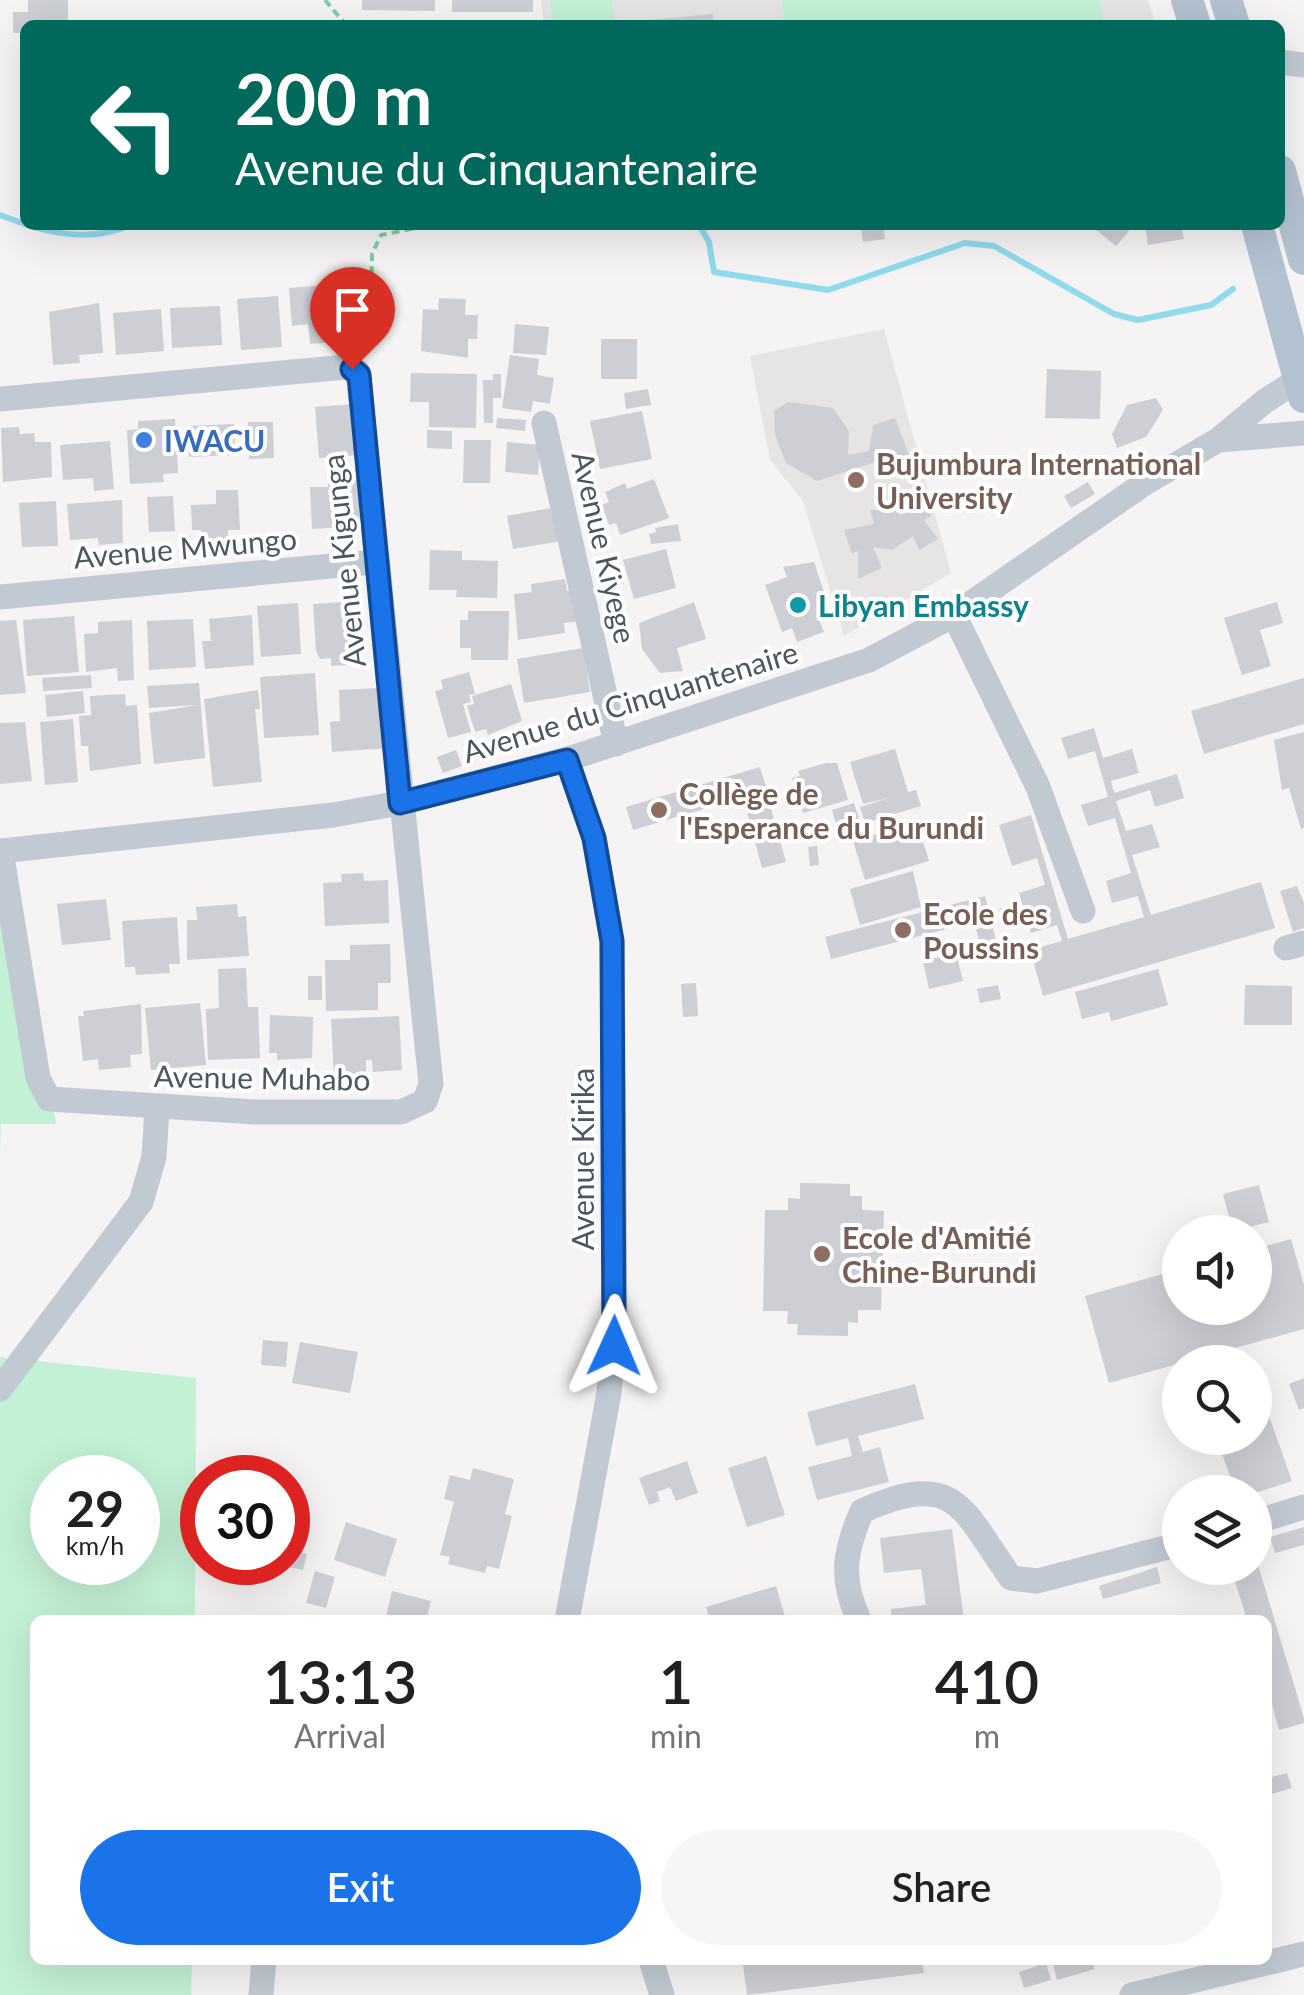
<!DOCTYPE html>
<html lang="en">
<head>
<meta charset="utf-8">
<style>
  :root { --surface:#fff; --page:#f6f6f6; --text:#202124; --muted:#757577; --accent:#1a73e8 }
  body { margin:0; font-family:Lato,sans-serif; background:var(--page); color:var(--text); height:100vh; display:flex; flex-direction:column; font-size:38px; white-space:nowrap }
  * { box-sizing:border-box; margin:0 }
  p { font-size:32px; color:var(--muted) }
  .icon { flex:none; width:55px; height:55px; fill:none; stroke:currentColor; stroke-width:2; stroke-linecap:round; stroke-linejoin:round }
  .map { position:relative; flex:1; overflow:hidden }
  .sheet { position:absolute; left:30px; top:1615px; width:1242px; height:350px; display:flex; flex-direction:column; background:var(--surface); border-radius:15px; box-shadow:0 10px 40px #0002 }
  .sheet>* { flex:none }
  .top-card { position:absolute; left:20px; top:20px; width:1265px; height:210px; border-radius:15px; box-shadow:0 10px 40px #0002; background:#00695c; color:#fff; overflow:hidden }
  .controls { position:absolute; left:1162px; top:1215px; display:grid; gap:20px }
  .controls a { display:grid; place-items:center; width:110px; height:110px; border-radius:50%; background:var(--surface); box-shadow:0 10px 40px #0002; font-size:50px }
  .speed { position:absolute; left:30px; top:1455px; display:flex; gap:20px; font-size:50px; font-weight:700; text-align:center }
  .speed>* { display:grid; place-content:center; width:130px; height:130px; border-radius:50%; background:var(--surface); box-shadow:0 10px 40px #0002; line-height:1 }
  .speed small { font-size:25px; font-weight:400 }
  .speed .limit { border:15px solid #d22; background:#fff; color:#111 }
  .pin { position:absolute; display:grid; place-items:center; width:85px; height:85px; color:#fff; margin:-102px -42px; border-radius:50% 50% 50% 0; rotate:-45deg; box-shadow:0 0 10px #0007 }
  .pin .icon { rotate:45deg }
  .me { position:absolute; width:110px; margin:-55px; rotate:1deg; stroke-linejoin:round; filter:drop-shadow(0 0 8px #0008) }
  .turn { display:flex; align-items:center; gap:35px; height:210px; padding:0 50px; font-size:45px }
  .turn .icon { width:130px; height:130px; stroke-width:2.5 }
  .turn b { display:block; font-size:70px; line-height:85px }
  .eta { display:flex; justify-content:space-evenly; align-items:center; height:170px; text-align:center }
  .eta b { font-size:60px; font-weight:600; line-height:70px }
  .primary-button { display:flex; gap:20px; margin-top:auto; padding:20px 50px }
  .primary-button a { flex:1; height:115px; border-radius:60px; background:var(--accent); color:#fff; font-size:40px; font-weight:600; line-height:115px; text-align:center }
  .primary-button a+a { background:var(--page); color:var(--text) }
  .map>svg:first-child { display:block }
  .education { fill:#e6e4e5 }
  .green { fill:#c3f1d5; fill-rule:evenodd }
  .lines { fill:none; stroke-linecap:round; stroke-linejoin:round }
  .stream { stroke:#90daee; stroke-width:6 }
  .building { fill:#cdcfd5 }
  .path { stroke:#7ad0a6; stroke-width:4; stroke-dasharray:8 5; stroke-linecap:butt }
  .minor { stroke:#c1cad2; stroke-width:25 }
  .major { stroke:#b3c2d1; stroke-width:32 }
  .route-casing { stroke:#114b97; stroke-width:25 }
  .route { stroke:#1a73e8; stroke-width:18 }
  .shop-dot { fill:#3f7fe0; stroke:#fff; stroke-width:4 }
  .education-dot { fill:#8d6e63; stroke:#fff; stroke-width:4 }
  .culture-dot { fill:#0f9aa8; stroke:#fff; stroke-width:4 }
  .labels { text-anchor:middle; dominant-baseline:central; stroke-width:8; stroke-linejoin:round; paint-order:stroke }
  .shop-label { font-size:30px; font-weight:bold; fill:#366cbe; stroke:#fff; text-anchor:start }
  .education-label { font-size:30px; font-weight:bold; fill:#785e54; stroke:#fff; text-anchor:start }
  .street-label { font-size:30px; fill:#4a5661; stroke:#fff }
  .culture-label { font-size:30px; font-weight:bold; fill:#0d838f; stroke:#fff; text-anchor:start }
</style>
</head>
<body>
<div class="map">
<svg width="1304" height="1995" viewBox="0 0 1304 1995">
  <rect width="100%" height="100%" fill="#f5f3f3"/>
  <path class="education" d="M 541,0 L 1148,0 L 1156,25 L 544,25 Z
    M 884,329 L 951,573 L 844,636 L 803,501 L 770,460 L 750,356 Z"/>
  <path class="green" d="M 550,0 L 612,0 L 615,25 L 553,25 Z
    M 782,0 L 1100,0 L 1102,25 L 784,25 Z
    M 10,857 L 56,1124 L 1,1124 L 0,1155 L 0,859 Z
    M 0,1357 L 196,1378 L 195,1620 L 35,1620 L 35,1960 L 192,1960 L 191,1995 L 0,1995 ZM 52,1478 L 138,1478 L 138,1562 L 52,1562 Z"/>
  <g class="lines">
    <path class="stream" d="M 0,215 L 25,224
      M 27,225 C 61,236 97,240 130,225
      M 699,225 L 709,242 L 714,272 L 828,290 L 965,243 L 994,246 L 1114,314 L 1138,320 L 1211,305 L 1233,289"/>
  </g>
  <path class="building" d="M 28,0 L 68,0 L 68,25 L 25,25 L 25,33 L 13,33 L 13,12 L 28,12 Z
    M 362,0 L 435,0 L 435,11 L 362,10 Z
    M 452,0 L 533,0 L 533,12 L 452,12 Z
    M 713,14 L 714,25 L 627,25 L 627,22 Z
    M 883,225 L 885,239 L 863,242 L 861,226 Z
    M 1090,225 L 1122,225 L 1129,231 L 1116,246 Z
    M 1145,225 L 1181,225 L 1184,239 L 1148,245 Z
    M 360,282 L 364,326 L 356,327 L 357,340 L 310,344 L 308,324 L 292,326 L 289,288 Z
    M 278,296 L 282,347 L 241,350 L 237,299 Z
    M 439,298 L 466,299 L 465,315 L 478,315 L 477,339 L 468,339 L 468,358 L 421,351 L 423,309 L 438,310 Z
    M 99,303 L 103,353 L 79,355 L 80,363 L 53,365 L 49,312 Z
    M 220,306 L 222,345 L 172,348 L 170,308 Z
    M 161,309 L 164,351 L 116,355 L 113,313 Z
    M 515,324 L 549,327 L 546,355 L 513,353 Z
    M 601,339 L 637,339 L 637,379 L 601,379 Z
    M 510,355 L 539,359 L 537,375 L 554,378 L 550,404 L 533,401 L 531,412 L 502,408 Z
    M 1047,369 L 1101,371 L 1100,419 L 1045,418 Z
    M 411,373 L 477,374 L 476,428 L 429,427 L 429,402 L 410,402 Z
    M 493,374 L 501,374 L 501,398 L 493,398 L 493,423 L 484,423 L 483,380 L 493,380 Z
    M 648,389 L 651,405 L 626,409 L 624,393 Z
    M 1156,398 L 1163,410 L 1146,437 L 1117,448 L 1112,434 L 1127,405 Z
    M 788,402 L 833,408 L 849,431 L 848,455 L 869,451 L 873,425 L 895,418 L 909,455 L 897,465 L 883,466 L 878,461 L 817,481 L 786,463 L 775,435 L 774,411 Z
    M 355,404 L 358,455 L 319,458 L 315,407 Z
    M 642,411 L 652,459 L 600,469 L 590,421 Z
    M 497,418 L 526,420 L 525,431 L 496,428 Z
    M 175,419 L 178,473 L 163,474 L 164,482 L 130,484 L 127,430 L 138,429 L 138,421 Z
    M 248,422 L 273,422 L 274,458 L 249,459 Z
    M 234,424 L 235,455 L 189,457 L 187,426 Z
    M 19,427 L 20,434 L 34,433 L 35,442 L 51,442 L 52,477 L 3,482 L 1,428 Z
    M 427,430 L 452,431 L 452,449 L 427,448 Z
    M 464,440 L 491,440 L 490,483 L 463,483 Z
    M 110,441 L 114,489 L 94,491 L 93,478 L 63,480 L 60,445 Z
    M 507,442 L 540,445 L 538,475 L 505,472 Z
    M 358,477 L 360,526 L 312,529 L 310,487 L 328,487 L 328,478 Z
    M 654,479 L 669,518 L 620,535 L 616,523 L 609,525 L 602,505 L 609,502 L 605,492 L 625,483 L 627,489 Z
    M 1088,482 L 1095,494 L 1071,508 L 1064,496 Z
    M 216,490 L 238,490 L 240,530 L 228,530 L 228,543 L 201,543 L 201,530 L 192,530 L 191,505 L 216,504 Z
    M 173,496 L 175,531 L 149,532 L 147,497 Z
    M 122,500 L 123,543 L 99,545 L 98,538 L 70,540 L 67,504 Z
    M 56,501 L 58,546 L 22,547 L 19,503 Z
    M 926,501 L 931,516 L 924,520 L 938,539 L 919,550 L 913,536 L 892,550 L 873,547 L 882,568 L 858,579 L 858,551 L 852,554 L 844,530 L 874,524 L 870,510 L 898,510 L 899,515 L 906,513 L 904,507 Z
    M 556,507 L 562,541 L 513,549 L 507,516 Z
    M 678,524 L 681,541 L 651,544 L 649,534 L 656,532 L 655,528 Z
    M 666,549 L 676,588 L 634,599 L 623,560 Z
    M 430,550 L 462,551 L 462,560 L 498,561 L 497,598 L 456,597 L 457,590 L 429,590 Z
    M 814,562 L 825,595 L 820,597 L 826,614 L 818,617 L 824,632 L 797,642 L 792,628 L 782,632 L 765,585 L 787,577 L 783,567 Z
    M 565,579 L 567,591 L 576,589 L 581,621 L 564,623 L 565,633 L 518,640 L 514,594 L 532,592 L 531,584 Z
    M 359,601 L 363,664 L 331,666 L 331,658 L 320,659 L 316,651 L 313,604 Z
    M 694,602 L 706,639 L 677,648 L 683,671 L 660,673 L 642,649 L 639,623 Z
    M 1277,602 L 1283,623 L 1260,630 L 1271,666 L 1242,675 L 1224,618 Z
    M 298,603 L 301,654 L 261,657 L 257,606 Z
    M 468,611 L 509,611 L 508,660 L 471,660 L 471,648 L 460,648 L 460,620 L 468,620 Z
    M 252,615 L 254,665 L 205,669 L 202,641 L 211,641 L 209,619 Z
    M 74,616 L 79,672 L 27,676 L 23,620 Z
    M 193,619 L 196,667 L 149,670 L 147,621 Z
    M 16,620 L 26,693 L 0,695 L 0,621 Z
    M 132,620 L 134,680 L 118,681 L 117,668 L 86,672 L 84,634 L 98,633 L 98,622 Z
    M 583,648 L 590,692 L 524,703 L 517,659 Z
    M 469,672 L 475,694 L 469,695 L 471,702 L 463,704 L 471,732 L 448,738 L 435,691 L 443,689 L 441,680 Z
    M 315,673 L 319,735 L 264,738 L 260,677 Z
    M 91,675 L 92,688 L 43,691 L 42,678 Z
    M 1304,678 L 1304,724 L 1204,754 L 1191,711 Z
    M 199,683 L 205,758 L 154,764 L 149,713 L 197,705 L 149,708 L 147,686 Z
    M 511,684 L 522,721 L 488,735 L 486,729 L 475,732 L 467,706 L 474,704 L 472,696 Z
    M 378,688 L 380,709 L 386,708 L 389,748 L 332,752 L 330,722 L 340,721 L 339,690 Z
    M 258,690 L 260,709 L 255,709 L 262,782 L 213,787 L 204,699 Z
    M 83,691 L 85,713 L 47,717 L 45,695 Z
    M 125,694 L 126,706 L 137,705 L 141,764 L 90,771 L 88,746 L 81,746 L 79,716 L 91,715 L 90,696 Z
    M 73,719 L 78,782 L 45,785 L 40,722 Z
    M 25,722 L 32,781 L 0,784 L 0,723 Z
    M 1094,728 L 1103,758 L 1132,749 L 1139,773 L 1111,781 L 1114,793 L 1177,774 L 1184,798 L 1155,807 L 1150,790 L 1116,801 L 1126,831 L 1152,824 L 1160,847 L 1132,855 L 1151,915 L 1261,882 L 1275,928 L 1043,996 L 1030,950 L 1062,941 L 1057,925 L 1031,933 L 1019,893 L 1045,885 L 1037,858 L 1012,866 L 999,825 L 1031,815 L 1068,939 L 1144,917 L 1138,896 L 1112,903 L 1106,881 L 1131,873 L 1115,818 L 1088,826 L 1081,805 L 1108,797 L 1095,751 L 1068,759 L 1061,738 Z
    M 1304,732 L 1304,828 L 1301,829 L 1289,788 L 1282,790 L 1274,740 Z
    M 895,749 L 908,792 L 916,790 L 921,806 L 865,823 L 860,807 L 889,798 L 863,804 L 850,762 Z
    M 456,750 L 462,766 L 443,773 L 437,757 Z
    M 826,763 L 837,763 L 848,800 L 803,813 L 792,778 L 800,776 L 798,771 Z
    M 760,767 L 767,790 L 633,830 L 626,807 Z
    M 854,803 L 861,825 L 839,833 L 832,810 Z
    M 770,805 L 786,862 L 762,868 L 747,812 Z
    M 903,826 L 906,836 L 920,832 L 929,861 L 865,880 L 853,841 Z
    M 817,846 L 819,865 L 810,866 L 808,847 Z
    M 913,871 L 921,907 L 860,925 L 850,889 Z
    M 363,873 L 364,881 L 388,880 L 389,923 L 325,926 L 323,883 L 342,882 L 341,874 Z
    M 1297,886 L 1304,903 L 1304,928 L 1293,932 L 1280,891 Z
    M 985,896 L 996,940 L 980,944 L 974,922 L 831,959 L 825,937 Z
    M 106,899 L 111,940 L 62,945 L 57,904 Z
    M 237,904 L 238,917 L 246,916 L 249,956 L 187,960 L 187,920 L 197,920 L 196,907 Z
    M 1009,905 L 1014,922 L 1004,926 L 999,909 Z
    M 177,917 L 180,964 L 169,964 L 170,973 L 136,975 L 135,967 L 125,967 L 122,921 Z
    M 390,944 L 391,983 L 378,983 L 378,1010 L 326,1011 L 325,960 L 350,960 L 350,945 Z
    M 956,953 L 963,981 L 929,989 L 923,961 Z
    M 246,968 L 248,1007 L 258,1007 L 260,1058 L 208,1060 L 206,1009 L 219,1008 L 218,969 Z
    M 1158,969 L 1168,1005 L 1111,1021 L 1109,1012 L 1082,1019 L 1075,992 Z
    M 308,976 L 322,976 L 322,1000 L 308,1000 Z
    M 696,983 L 698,1016 L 683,1017 L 681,984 Z
    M 998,985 L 1001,999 L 980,1003 L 977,989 Z
    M 1245,985 L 1292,986 L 1292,1025 L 1244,1025 Z
    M 200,1003 L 206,1065 L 151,1070 L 145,1008 Z
    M 141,1004 L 142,1054 L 130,1055 L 131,1067 L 99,1070 L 98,1059 L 83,1061 L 78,1016 L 84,1016 L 83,1011 Z
    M 270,1015 L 313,1017 L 312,1058 L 277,1060 L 277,1053 L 269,1053 Z
    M 399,1016 L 402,1070 L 373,1072 L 372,1060 L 366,1060 L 366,1073 L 334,1075 L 331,1019 Z
    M 800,1183 L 850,1184 L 850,1196 L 862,1196 L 862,1210 L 884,1211 L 881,1310 L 858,1310 L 858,1323 L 848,1322 L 848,1336 L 797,1335 L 798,1324 L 787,1324 L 788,1311 L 763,1311 L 765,1210 L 788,1210 L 788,1198 L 800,1199 Z
    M 1259,1185 L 1269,1222 L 1233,1231 L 1223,1194 Z
    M 1291,1239 L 1304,1285 L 1304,1329 L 1109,1383 L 1085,1296 L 1180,1269 L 1180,1308 L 1255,1308 L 1255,1249 Z
    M 263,1340 L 288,1342 L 286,1367 L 261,1365 Z
    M 300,1342 L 358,1352 L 350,1393 L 292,1383 Z
    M 1304,1378 L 1304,1408 L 1299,1410 L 1289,1384 Z
    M 915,1384 L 924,1419 L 858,1436 L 863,1452 L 880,1447 L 889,1482 L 817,1500 L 808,1467 L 852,1456 L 848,1438 L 816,1446 L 807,1412 Z
    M 1262,1396 L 1292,1481 L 1255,1493 L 1236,1492 L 1216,1438 L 1255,1438 L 1255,1399 Z
    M 766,1456 L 785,1515 L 747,1527 L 728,1468 Z
    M 687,1461 L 698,1493 L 676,1501 L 670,1487 L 657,1492 L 660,1501 L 649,1505 L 639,1478 Z
    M 473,1468 L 514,1479 L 505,1514 L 512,1516 L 499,1569 L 487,1566 L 485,1573 L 448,1564 L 450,1557 L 440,1555 L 454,1502 L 444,1499 L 450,1475 L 470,1480 Z
    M 346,1522 L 397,1539 L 385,1577 L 334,1560 Z
    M 1304,1527 L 1304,1545 L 1275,1553 L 1270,1537 Z
    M 952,1529 L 964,1620 L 892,1620 L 891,1609 L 926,1605 L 921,1569 L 884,1573 L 880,1538 Z
    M 289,1549 L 307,1554 L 303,1570 L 285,1566 Z
    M 1255,1555 L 1304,1718 L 1304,1723 L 1279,1730 L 1268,1691 L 1268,1620 L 1247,1620 L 1231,1568 L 1255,1568 Z
    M 1157,1567 L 1161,1583 L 1103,1599 L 1099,1586 Z
    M 315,1571 L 335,1577 L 326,1608 L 306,1603 Z
    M 776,1586 L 786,1620 L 710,1620 L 706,1607 Z
    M 392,1591 L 431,1601 L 426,1620 L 385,1620 Z
    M 1287,1773 L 1292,1788 L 1268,1795 L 1268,1778 Z
    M 783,1960 L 922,1960 L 924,1973 L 747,1995 L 743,1965 Z
    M 1052,1960 L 1092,1960 L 1095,1969 L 1057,1980 Z
    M 1046,1963 L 1051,1980 L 1024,1988 L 1019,1972 Z"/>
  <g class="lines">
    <path class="path" d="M 325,0 L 346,25
      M 361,351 L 371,306 L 372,254 L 381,235 L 432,225"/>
    <path class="minor" d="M 1280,62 L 1304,65
      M 0,399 L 346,367 L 358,372 L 431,1084 L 425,1101 L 401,1112 L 255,1112 L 49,1099 L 38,1078 L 1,851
      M 544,423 L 616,744
      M 1218,440 L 1304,433
      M 0,597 L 375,562
      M 954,615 L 1038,787 L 1083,911
      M 0,851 L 333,815 L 400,803 L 571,758 L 869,660 L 954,615 L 1145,483 L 1218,440 L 1265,401 L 1304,376
      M 1286,948 L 1304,943
      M 0,1389 L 141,1202 L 154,1157 L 157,1108
      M 1255,1522 L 1304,1507
      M 567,1620 L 609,1393 L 615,1325 L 612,941 L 594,838 L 567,760
      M 859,1620 C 840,1579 844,1552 862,1511 C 957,1469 961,1508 1011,1578 L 1037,1581 L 1180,1544
      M 651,1960 L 662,1995
      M 261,1995 L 264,1960
      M 1132,1995 L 1304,1954"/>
    <path class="major" d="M 1187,0 L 1195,25
      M 1226,0 L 1234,25
      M 1280,171 L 1304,259
      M 1257,225 L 1304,397"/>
  </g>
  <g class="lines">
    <defs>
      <path id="route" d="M 352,369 L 359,375 L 400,803 L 567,760 L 594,838 L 612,941 L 614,1346"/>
    </defs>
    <use href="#route" class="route-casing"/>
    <use href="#route" class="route"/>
  </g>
  <circle class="shop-dot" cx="144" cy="440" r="10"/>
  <g class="education-dot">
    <circle cx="856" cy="480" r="10"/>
    <circle cx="659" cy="810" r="10"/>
    <circle cx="903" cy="930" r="10"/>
    <circle cx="822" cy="1254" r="10"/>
  </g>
  <circle class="culture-dot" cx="798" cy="605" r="10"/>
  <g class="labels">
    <g class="shop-label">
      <text x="164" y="440">IWACU</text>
    </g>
    <g class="education-label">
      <text x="876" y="463">Bujumbura International<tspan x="876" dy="34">University</tspan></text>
      <text x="679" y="793">Collège de<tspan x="679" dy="34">l'Esperance du Burundi</tspan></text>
      <text x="923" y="913">Ecole des<tspan x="923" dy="34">Poussins</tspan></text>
      <text x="842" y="1237">Ecole d'Amitié<tspan x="842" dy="34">Chine-Burundi</tspan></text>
    </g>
    <g class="street-label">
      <text transform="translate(185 547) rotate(-5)">Avenue Mwungo</text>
      <text transform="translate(605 547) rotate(77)">Avenue Kiyege</text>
      <text transform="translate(343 561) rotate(-96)">Avenue Kigunga</text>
      <text transform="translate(630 701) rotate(-17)">Avenue du Cinquantenaire</text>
      <text transform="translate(262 1077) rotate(1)">Avenue Muhabo</text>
      <text transform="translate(582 1159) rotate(-90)">Avenue Kirika</text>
    </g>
    <g class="culture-label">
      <text x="818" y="605">Libyan Embassy</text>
    </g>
  </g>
</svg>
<div class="controls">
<a><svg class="icon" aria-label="sound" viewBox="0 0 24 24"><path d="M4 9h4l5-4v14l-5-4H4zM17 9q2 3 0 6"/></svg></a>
<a><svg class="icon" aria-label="search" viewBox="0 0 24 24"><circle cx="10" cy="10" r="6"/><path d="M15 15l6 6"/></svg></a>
<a><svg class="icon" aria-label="layers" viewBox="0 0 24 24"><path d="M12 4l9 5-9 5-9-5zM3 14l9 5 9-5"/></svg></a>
</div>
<div class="speed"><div>29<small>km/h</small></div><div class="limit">30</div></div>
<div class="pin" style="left:352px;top:369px;background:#d93025"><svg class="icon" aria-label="arrive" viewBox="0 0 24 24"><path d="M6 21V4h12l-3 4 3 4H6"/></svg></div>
<svg class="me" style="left:614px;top:1346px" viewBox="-20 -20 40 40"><path d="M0-17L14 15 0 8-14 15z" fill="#1a73e8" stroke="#fff" stroke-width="4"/></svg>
<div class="top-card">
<div class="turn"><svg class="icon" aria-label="left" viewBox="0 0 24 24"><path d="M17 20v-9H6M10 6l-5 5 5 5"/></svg><div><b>200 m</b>Avenue du Cinquantenaire</div></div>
</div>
<section class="sheet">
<div class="eta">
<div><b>13:13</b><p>Arrival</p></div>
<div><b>1</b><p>min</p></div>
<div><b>410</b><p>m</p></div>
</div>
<div class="primary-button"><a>Exit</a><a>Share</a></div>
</section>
</div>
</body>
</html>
